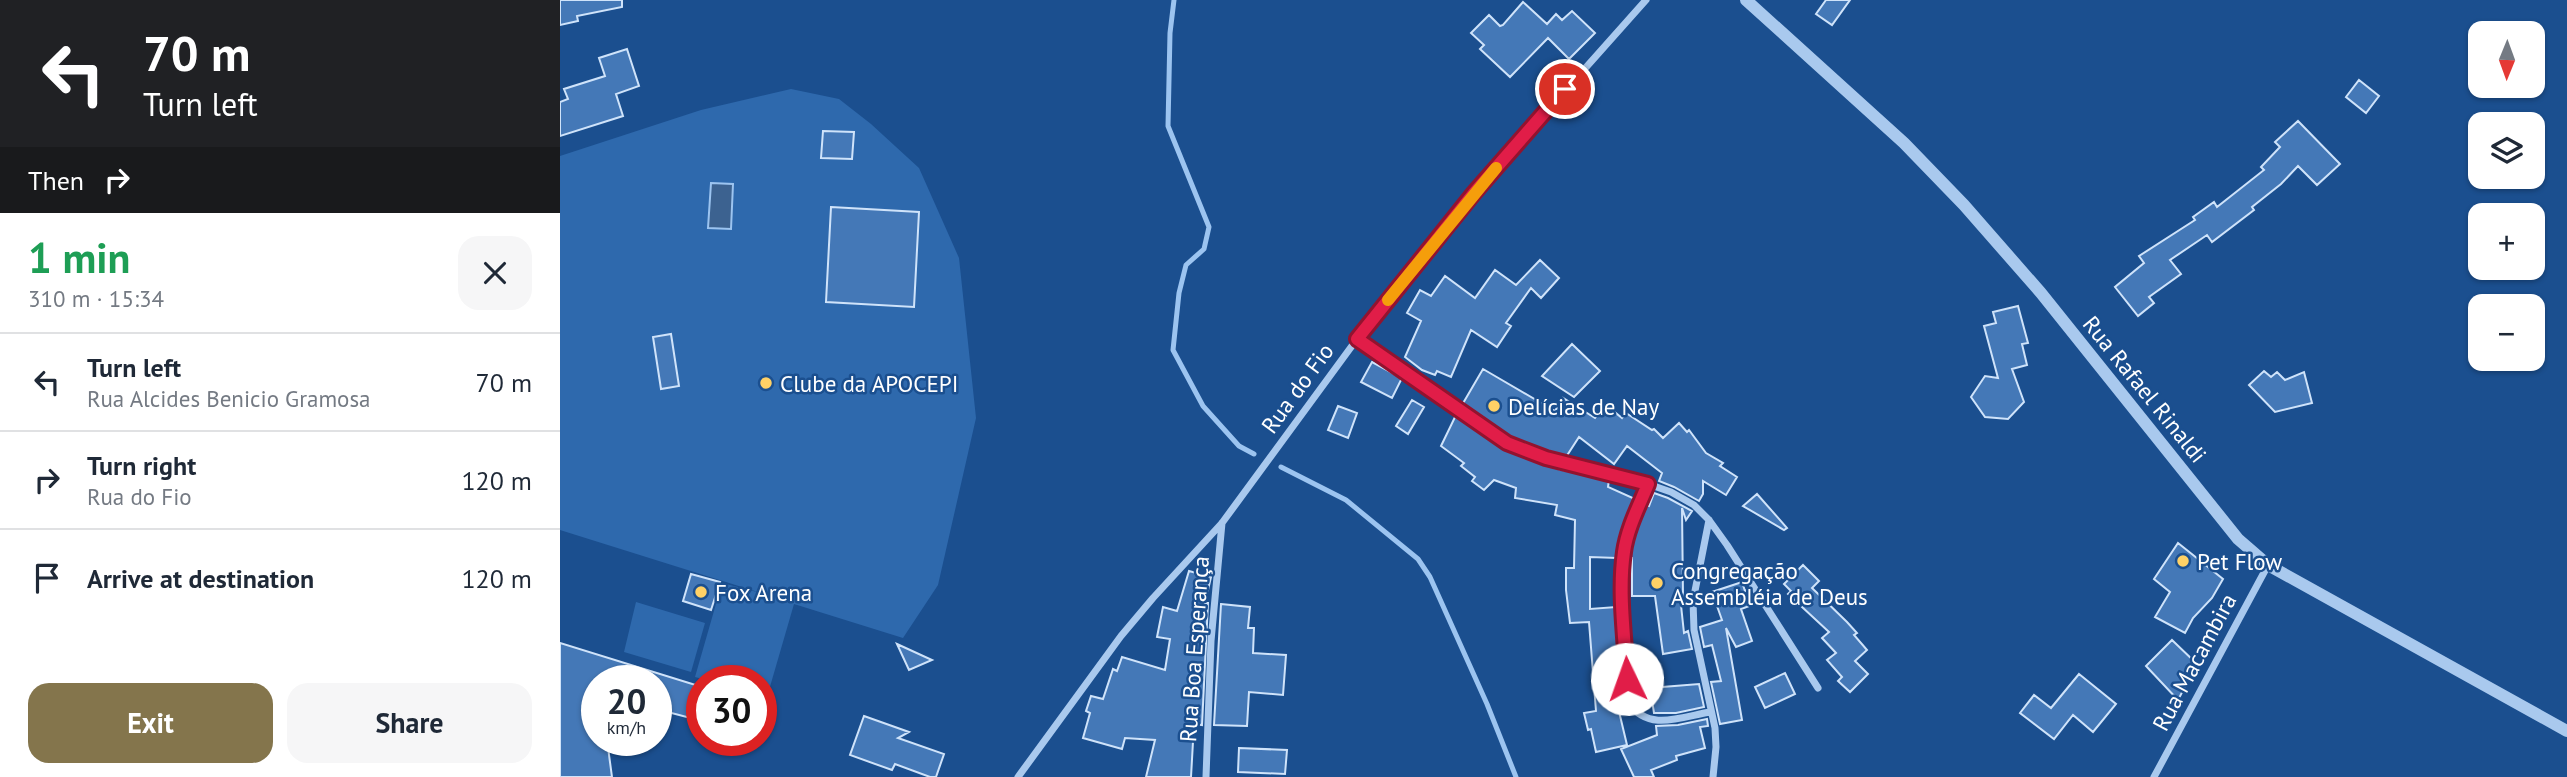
<!DOCTYPE html>
<html lang="en">
<head>
<meta charset="utf-8">
<style>
  :root { --surface:#fff; --page:#f6f6f7; --text:#1f2937; --muted:#747a83; --line:#e0e1e3; --accent:#84754c }
  body { margin:0; font-family:"PT Sans",sans-serif; background:var(--page); color:var(--text); height:100vh; display:flex; flex-direction:column; font-size:26px; white-space:nowrap }
  * { box-sizing:border-box; margin:0 }
  p { font-size:23px; color:var(--muted) }
  .icon { flex:none; width:38px; height:38px; fill:none; stroke:currentColor; stroke-width:2; stroke-linecap:round; stroke-linejoin:round }
  .map { position:relative; flex:1; overflow:hidden }
  .drawer { display:flex; flex-direction:column; background:var(--surface); width:560px }
  .drawer>* { flex:none }
  .guide { background:#202124; color:#fff; overflow:hidden }
  .needle { width:46px; rotate:181deg }
  .buttons { position:absolute; left:1908px; top:21px; display:grid; gap:14px }
  .buttons a { display:grid; place-items:center; width:77px; height:77px; border-radius:14px; background:var(--surface); box-shadow:0 2px 5px #0004; font-size:35px }
  .speed { position:absolute; left:21px; top:665px; display:flex; gap:14px; font-size:35px; font-weight:700; text-align:center }
  .speed>* { display:grid; place-content:center; width:91px; height:91px; border-radius:50%; background:var(--surface); box-shadow:0 2px 5px #0004; line-height:1 }
  .speed small { font-size:18px; font-weight:400 }
  .speed .limit { border:10px solid #d22; background:#fff; color:#111 }
  .pin { position:absolute; display:grid; place-items:center; width:60px; height:60px; color:#fff; margin:-30px; border:4px solid #fff; border-radius:50%; box-shadow:0 2px 7px #0007 }
  .me { position:absolute; width:77px; margin:-38px; rotate:357deg; stroke-linejoin:round; filter:drop-shadow(0 0 5px #0008) }
  .turn { display:flex; align-items:center; gap:24px; height:147px; padding:0 28px; font-size:32px }
  .turn .icon { width:91px; height:91px; stroke-width:2.5 }
  .turn b { display:block; font-size:49px; line-height:60px }
  .then { display:flex; align-items:center; height:66px; padding:0 28px; background:#0003; gap:14px; font-size:26px }
  .round { display:grid; place-items:center; flex:none; width:74px; height:74px; border-radius:21px; background:var(--page) }
  .headline { display:flex; align-items:center; justify-content:space-between; height:119px; padding:0 28px }
  h1 { font-size:42px; font-weight:700; line-height:52px; color:#1e9e55 }
  .primary-button { display:flex; gap:14px; margin-top:auto; padding:14px 28px }
  .primary-button a { flex:1; height:80px; border-radius:21px; background:var(--accent); color:#fff; font-size:28px; font-weight:700; line-height:80px; text-align:center }
  .primary-button a+a { background:var(--page); color:var(--text) }
  ul { padding:0; list-style:none }
  li { display:flex; align-items:center; gap:21px; height:98px; padding:0 28px; border-top:2px solid var(--line) }
  li div { flex:1 }
  li b { display:block; font-size:26px }
  li em { font-style:normal }
  main { display:flex; flex:1; min-height:0 }
  .map>svg:first-child { display:block }
  .green { fill:#2e69ad }
  .water { fill:#3c6290; stroke:#9cc4f0; stroke-width:2 }
  .lines { fill:none; stroke-linecap:round; stroke-linejoin:round }
  .stream { stroke:#9cc4f0; stroke-width:5 }
  .building { fill:#4478b7; stroke:#cfe3fa; stroke-width:2 }
  .minor { stroke:#a9c9ee; stroke-width:7 }
  .tertiary { stroke:#a9c9ee; stroke-width:12 }
  .route-casing { stroke:#92132f; stroke-width:18 }
  .route { stroke:#e11d48; stroke-width:12 }
  .slow { stroke:#f59e0b; stroke-width:12 }
  .poi-dot { fill:#ffd166; stroke:#1b4f8f; stroke-width:2.5 }
  .labels { text-anchor:middle; dominant-baseline:central; stroke-width:5; stroke-linejoin:round; paint-order:stroke }
  .poi-label { font-size:23px; fill:#fff; stroke:#1b4f8f; text-anchor:start }
  .street-label { font-size:23px; fill:#fff; stroke:#1b4f8f }
</style>
</head>
<body>
<main>
<section class="drawer">
<div class="guide">
<div class="turn"><svg class="icon" aria-label="left" viewBox="0 0 24 24"><path d="M17 20v-9H6M10 6l-5 5 5 5"/></svg><div><b>70 m</b>Turn left</div></div>
<div class="then">Then<svg class="icon" aria-label="right" viewBox="0 0 24 24"><path d="M7 20v-9h11M14 6l5 5-5 5"/></svg></div>
</div>
<div class="headline"><div><h1>1 min</h1><p>310 m · 15:34</p></div><a class="round"><svg class="icon" aria-label="close" viewBox="0 0 24 24"><path d="M6 6l12 12M18 6L6 18"/></svg></a></div>
<ul>
<li><svg class="icon" aria-label="left" viewBox="0 0 24 24"><path d="M17 20v-9H6M10 6l-5 5 5 5"/></svg><div><b>Turn left</b><p>Rua Alcides Benicio Gramosa</p></div><em>70 m</em></li>
<li><svg class="icon" aria-label="right" viewBox="0 0 24 24"><path d="M7 20v-9h11M14 6l5 5-5 5"/></svg><div><b>Turn right</b><p>Rua do Fio</p></div><em>120 m</em></li>
<li><svg class="icon" aria-label="arrive" viewBox="0 0 24 24"><path d="M6 21V4h12l-3 4 3 4H6"/></svg><div><b>Arrive at destination</b></div><em>120 m</em></li>
</ul>
<div class="primary-button"><a>Exit</a><a>Share</a></div>
</section>
<div class="map">
<svg width="2007" height="777" viewBox="0 0 2007 777">
  <rect width="100%" height="100%" fill="#1b4f8f"/>
  <path class="green" d="M 231,89 L 279,99 L 311,124 L 359,168 L 399,258 L 416,418 L 378,585 L 343,638 L 234,604 L 207,697 L 201,695 L 201,681 L 150,681 L 135,677 L 162,583 L 201,593 L 0,530 L 0,156 L 141,110 Z
    M 76,602 L 145,623 L 131,672 L 64,652 Z"/>
  <path class="water" d="M 151,183 L 173,184 L 171,229 L 148,228 Z"/>
  <g class="lines">
    <path class="stream" d="M 614,0 L 610,33 L 608,126 L 649,227 L 644,249 L 626,265 L 619,293 L 613,350 L 643,406 L 679,446 L 694,454
      M 721,467 L 786,500 L 858,559 L 870,577 L 927,704 L 956,777"/>
  </g>
  <path class="building" d="M 0,0 L 62,0 L 62,7 L 17,16 L 18,21 L 0,25 Z
    M 1266,0 L 1290,0 L 1272,25 L 1256,14 Z
    M 963,2 L 987,24 L 996,14 L 1002,20 L 1012,11 L 1035,33 L 1009,59 L 988,38 L 950,77 L 920,49 L 924,45 L 911,33 L 929,15 L 940,26 L 943,25 Z
    M 67,49 L 79,86 L 56,94 L 63,116 L 0,136 L 0,102 L 8,99 L 4,89 L 45,76 L 39,58 Z
    M 1799,80 L 1819,96 L 1806,113 L 1786,97 Z
    M 1738,121 L 1780,164 L 1757,185 L 1738,166 L 1721,184 L 1692,207 L 1694,210 L 1652,242 L 1647,235 L 1610,260 L 1621,274 L 1589,297 L 1594,303 L 1578,316 L 1555,287 L 1584,263 L 1579,256 L 1635,220 L 1633,217 L 1654,202 L 1657,207 L 1704,170 L 1701,167 L 1720,147 L 1715,142 Z
    M 263,131 L 294,132 L 292,159 L 261,158 Z
    M 271,207 L 359,212 L 354,307 L 266,302 Z
    M 980,260 L 999,278 L 981,298 L 971,288 L 946,323 L 951,326 L 937,347 L 911,330 L 891,377 L 877,371 L 875,375 L 862,370 L 845,357 L 861,321 L 847,313 L 860,290 L 871,296 L 885,276 L 915,298 L 935,270 L 956,285 Z
    M 1458,306 L 1468,343 L 1462,344 L 1467,365 L 1452,369 L 1464,402 L 1448,419 L 1425,417 L 1411,397 L 1425,376 L 1438,378 L 1424,326 L 1436,323 L 1433,312 Z
    M 111,334 L 119,386 L 101,389 L 93,337 Z
    M 1012,344 L 1040,371 L 1014,397 L 982,376 Z
    M 812,362 L 842,378 L 832,398 L 801,382 Z
    M 923,369 L 995,411 L 1003,398 L 1035,418 L 1046,405 L 1062,418 L 1066,413 L 1092,430 L 1094,429 L 1103,438 L 1119,423 L 1127,432 L 1129,430 L 1146,453 L 1163,463 L 1160,466 L 1177,477 L 1166,495 L 1143,481 L 1143,494 L 1139,501 L 1114,487 L 1099,481 L 1102,473 L 1067,446 L 1054,464 L 1019,437 L 1006,457 L 950,438 L 902,405 Z
    M 1704,371 L 1711,377 L 1717,372 L 1725,380 L 1744,372 L 1752,403 L 1715,412 L 1689,385 Z
    M 852,400 L 864,407 L 848,434 L 836,426 Z
    M 778,406 L 797,413 L 788,438 L 768,430 Z
    M 896,415 L 945,449 L 999,468 L 998,469 L 1049,480 L 1048,487 L 1075,499 L 1062,532 L 1057,558 L 1030,557 L 1030,609 L 1056,607 L 1063,703 L 1057,703 L 1067,745 L 1036,752 L 1031,729 L 1028,730 L 1024,713 L 1036,711 L 1029,622 L 1010,623 L 1006,590 L 1006,568 L 1014,568 L 1015,520 L 995,515 L 997,505 L 955,498 L 956,488 L 934,480 L 924,490 L 912,481 L 915,477 L 901,466 L 904,463 L 881,446 Z
    M 1094,493 L 1108,498 L 1132,511 L 1126,520 L 1122,508 L 1123,596 L 1120,596 L 1124,633 L 1128,631 L 1132,649 L 1103,654 L 1095,596 L 1072,596 L 1072,558 L 1069,558 L 1076,528 L 1086,505 L 1089,506 Z
    M 1197,494 L 1227,528 L 1224,530 L 1183,506 Z
    M 1618,543 L 1663,579 L 1652,598 L 1633,618 L 1625,633 L 1595,617 L 1610,592 L 1594,579 Z
    M 1243,565 L 1259,581 L 1252,588 L 1287,622 L 1297,633 L 1294,635 L 1307,650 L 1295,661 L 1308,674 L 1290,692 L 1278,681 L 1282,677 L 1267,660 L 1276,653 L 1262,638 L 1269,632 L 1228,594 L 1231,591 L 1224,584 Z
    M 629,571 L 651,577 L 645,603 L 648,603 L 642,725 L 634,724 L 631,777 L 586,777 L 595,740 L 565,738 L 562,749 L 523,738 L 530,713 L 526,711 L 531,696 L 543,699 L 553,669 L 557,671 L 562,657 L 605,670 L 610,639 L 597,637 L 603,607 L 617,611 Z
    M 131,574 L 160,582 L 151,610 L 123,601 Z
    M 1182,582 L 1185,591 L 1188,590 L 1191,594 L 1195,604 L 1181,609 L 1192,641 L 1176,647 L 1166,628 L 1182,720 L 1160,724 L 1151,682 L 1161,681 L 1152,645 L 1144,647 L 1140,627 L 1162,620 L 1152,592 Z
    M 661,604 L 690,607 L 688,628 L 694,628 L 693,653 L 726,655 L 723,695 L 689,692 L 687,726 L 654,725 Z
    M 1612,640 L 1637,664 L 1618,700 L 1586,666 Z
    M 0,643 L 142,687 L 142,721 L 96,709 L 96,681 L 37,681 L 37,740 L 47,740 L 52,777 L 0,777 Z
    M 337,644 L 372,660 L 349,670 Z
    M 1225,673 L 1235,694 L 1205,708 L 1195,687 Z
    M 1519,674 L 1556,704 L 1533,732 L 1513,715 L 1494,739 L 1460,713 L 1474,695 L 1491,708 Z
    M 1139,684 L 1144,707 L 1116,713 L 1094,713 L 1090,688 Z
    M 304,716 L 349,732 L 338,738 L 384,754 L 376,777 L 370,777 L 335,764 L 332,770 L 290,755 Z
    M 1147,719 L 1148,726 L 1140,727 L 1145,748 L 1116,756 L 1117,760 L 1091,770 L 1094,777 L 1074,777 L 1061,749 L 1097,735 L 1096,726 L 1118,725 Z
    M 679,748 L 727,750 L 725,774 L 678,772 Z"/>
  <g class="lines">
    <path class="minor" d="M 797,339 L 947,443 L 986,458 L 1088,484 L 1111,492 L 1134,505 L 1149,520 L 1167,545 L 1258,688
      M 1088,484 C 1079,506 1067,528 1064,551 C 1057,596 1066,657 1069,703 C 1088,732 1121,717 1150,712
      M 1149,520 L 1133,601 L 1134,630 L 1155,728 L 1156,747 L 1153,777
      M 458,777 L 561,636 L 593,598 L 662,523 L 797,339 L 914,193 L 1086,0
      M 646,777 L 651,641 L 662,523
      M 1594,777 L 1708,565"/>
    <path class="tertiary" d="M 1186,0 L 1344,143 L 1404,205 L 1481,293 L 1678,539 L 1708,565 L 2007,731"/>
  </g>
  <g class="lines">
    <defs>
      <path id="route" d="M 1005,89 L 914,193 L 797,339 L 947,443 L 986,458 L 1088,484 C 1079,506 1067,529 1064,552 C 1058,593 1065,638 1067,679"/>
    </defs>
    <use href="#route" class="route-casing"/>
    <use href="#route" class="route"/>
    <path class="slow" d="M 828,300 L 936,168"/>
  </g>
  <g class="poi-dot">
    <circle cx="206" cy="383" r="7"/>
    <circle cx="934" cy="406" r="7"/>
    <circle cx="1623" cy="561" r="7"/>
    <circle cx="1097" cy="583" r="7"/>
    <circle cx="141" cy="592" r="7"/>
  </g>
  <g class="labels">
    <g class="poi-label">
      <text x="220" y="383">Clube da APOCEPI</text>
      <text x="948" y="406">Delícias de Nay</text>
      <text x="1637" y="561">Pet Flow</text>
      <text x="1111" y="570">Congregação<tspan x="1111" dy="26">Assembléia de Deus</tspan></text>
      <text x="155" y="592">Fox Arena</text>
    </g>
    <g class="street-label">
      <text transform="translate(737 388) rotate(-54)">Rua do Fio</text>
      <text transform="translate(1585 389) rotate(51)">Rua Rafael Rinaldi</text>
      <text transform="translate(634 649) rotate(-86)">Rua Boa Esperança</text>
      <text transform="translate(1634 662) rotate(-62)">Rua Macambira</text>
    </g>
  </g>
</svg>
<div class="buttons">
<a><svg class="needle" viewBox="-14 -14 28 28"><path d="M0-13l5 13h-10z" fill="#e53935"/><path d="M0 13l5-13h-10z" fill="#747a83"/></svg></a>
<a><svg class="icon" aria-label="layers" viewBox="0 0 24 24"><path d="M12 4l9 5-9 5-9-5zM3 14l9 5 9-5"/></svg></a>
<a>+</a>
<a>−</a>
</div>
<div class="speed"><div>20<small>km/h</small></div><div class="limit">30</div></div>
<div class="pin" style="left:1005px;top:89px;background:#d93025"><svg class="icon" aria-label="arrive" viewBox="0 0 24 24"><path d="M6 21V4h12l-3 4 3 4H6"/></svg></div>
<svg class="me" style="left:1067px;top:679px" viewBox="-20 -20 40 40"><circle r="19" fill="#fff"/><path d="M0-13L10 11 0 6-10 11z" fill="#e11d48"/></svg>
</div>
</main>
</body>
</html>
